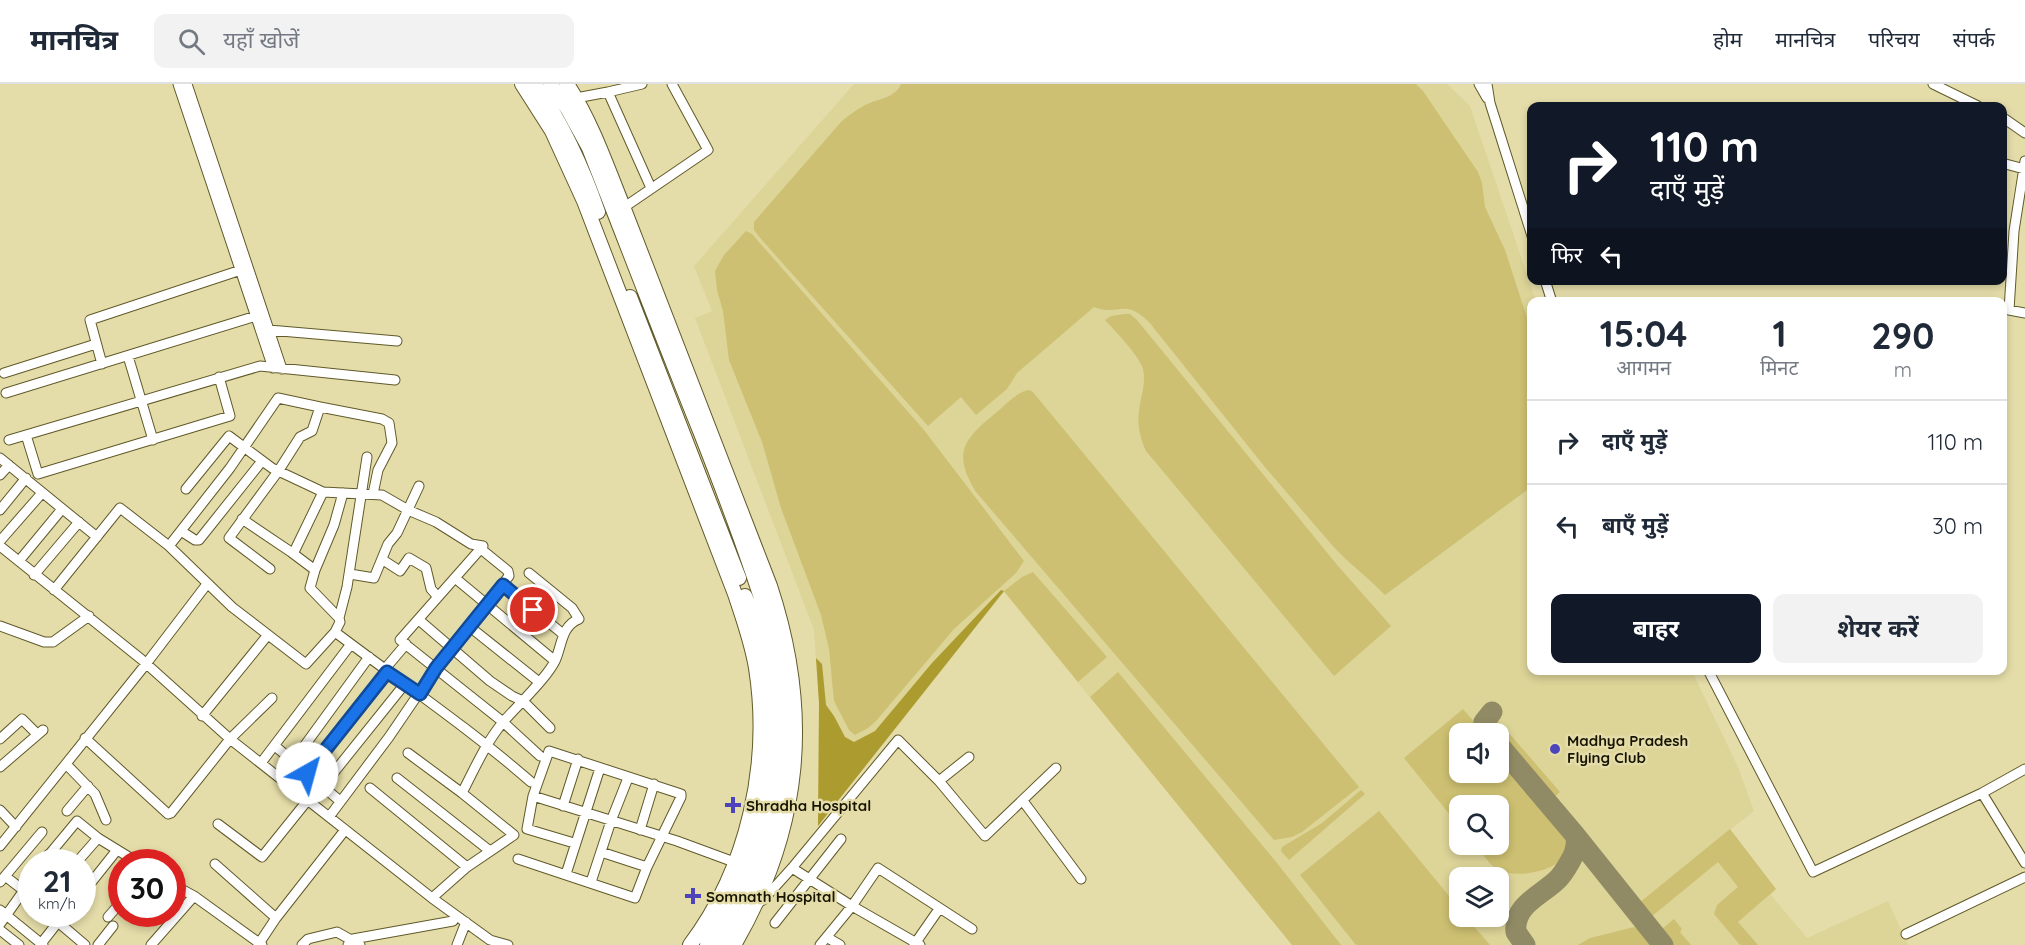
<!DOCTYPE html>
<html lang="hi">
<head>
<meta charset="utf-8">
<style>
  :root { --surface:#fff; --page:#f2f2f3; --text:#1f2937; --muted:#747a83; --line:#e0e1e3; --accent:#111827 }
  body { margin:0; font-family:Quicksand,"Noto Sans Devanagari",sans-serif; background:var(--page); color:var(--text); height:100vh; display:flex; flex-direction:column; font-size:22px; white-space:nowrap }
  * { box-sizing:border-box; margin:0 }
  p { font-size:20px; color:var(--muted) }
  .icon { flex:none; width:33px; height:33px; fill:none; stroke:currentColor; stroke-width:2; stroke-linecap:round; stroke-linejoin:round }
  .map { position:relative; flex:1; overflow:hidden }
  .panel { position:absolute; left:1527px; top:213px; width:480px; height:378px; display:flex; flex-direction:column; background:var(--surface); border-radius:12px; box-shadow:0 3px 9px #0003 }
  .panel>* { flex:none }
  .banner { position:absolute; left:1527px; top:18px; width:480px; height:183px; border-radius:12px; box-shadow:0 3px 9px #0003; background:#111827; color:#fff; overflow:hidden }
  .tools { position:absolute; left:1449px; top:639px; display:grid; gap:12px }
  .tools a { display:grid; place-items:center; width:60px; height:60px; border-radius:12px; background:var(--surface); box-shadow:0 3px 9px #0003; font-size:30px }
  .speed { position:absolute; left:18px; top:765px; display:flex; gap:12px; font-size:30px; font-weight:700; text-align:center }
  .speed>* { display:grid; place-content:center; width:78px; height:78px; border-radius:50%; background:var(--surface); box-shadow:0 3px 9px #0003; line-height:1 }
  .speed small { font-size:15px; font-weight:400 }
  .speed .limit { border:9px solid #d22; background:#fff; color:#111 }
  .pin { position:absolute; display:grid; place-items:center; width:51px; height:51px; color:#fff; margin:-26px; border:3px solid #fff; border-radius:50%; box-shadow:0 2px 6px #0007 }
  .me { position:absolute; width:66px; margin:-33px; rotate:38deg; stroke-linejoin:round; filter:drop-shadow(0 0 4px #0008) }
  .turn { display:flex; align-items:center; gap:21px; height:126px; padding:0 24px; font-size:27px }
  .turn .icon { width:78px; height:78px; stroke-width:2.5 }
  .turn b { display:block; font-size:42px; line-height:51px }
  .then { display:flex; align-items:center; height:57px; padding:0 24px; background:#0003; gap:12px; font-size:22px }
  .eta { display:flex; justify-content:space-evenly; align-items:center; height:102px; text-align:center }
  .eta b { font-size:36px; font-weight:700; line-height:42px }
  .primary-button { display:flex; gap:12px; margin-top:auto; padding:12px 24px }
  .primary-button a { flex:1; height:69px; border-radius:12px; background:var(--accent); color:#fff; font-size:24px; font-weight:700; line-height:69px; text-align:center }
  .primary-button a+a { background:var(--page); color:var(--text) }
  ul { padding:0; list-style:none }
  li { display:flex; align-items:center; gap:18px; height:84px; padding:0 24px; border-top:2px solid var(--line) }
  li div { flex:1 }
  li b { display:block; font-size:22px }
  li em { font-style:normal }
  header { display:flex; align-items:center; gap:36px; box-sizing:border-box; height:84px; padding:0 30px; background:var(--surface); border-bottom:2px solid var(--line) }
  header strong { font-size:28px }
  nav { display:flex; gap:33px; margin-inline-start:auto; font-size:21px }
  .search { width:420px; height:54px; background:var(--page); display:flex; align-items:center; gap:15px; box-sizing:border-box; padding:0 21px; border-radius:12px; color:var(--muted); font-size:22px }
  .map>svg:first-child { display:block }
  .built { fill:#ddd498; fill-rule:evenodd }
  .green { fill:#cdc072 }
  .forest { fill:#ac9b2f }
  .lines { fill:none; stroke-linecap:round; stroke-linejoin:round }
  .taxiway { stroke:#918b65; stroke-width:21 }
  .minor-casing { stroke:#605929; stroke-width:11 }
  .primary-casing { stroke:#605929; stroke-width:16 }
  .minor { stroke:#fff; stroke-width:9 }
  .primary { stroke:#fff; stroke-width:14 }
  .route-casing { stroke:#114b97; stroke-width:15 }
  .route { stroke:#1a73e8; stroke-width:10 }
  .poi-dot { fill:#4d44bb; stroke:#e5dda9; stroke-width:2 }
  .labels { text-anchor:middle; dominant-baseline:central; stroke-width:5; stroke-linejoin:round; paint-order:stroke }
  .poi-label { font-size:15px; font-weight:bold; fill:#171402; stroke:#e5dda9; text-anchor:start }
</style>
</head>
<body>
<header>
<strong>मानचित्र</strong>
<div class="search"><svg class="icon" aria-label="search" viewBox="0 0 24 24"><circle cx="10" cy="10" r="6"/><path d="M15 15l6 6"/></svg>यहाँ खोजें</div>
<nav><a>होम</a><a>मानचित्र</a><a>परिचय</a><a>संपर्क</a></nav>
</header>
<div class="map">
<svg width="2025" height="861" viewBox="0 0 2025 861">
  <rect width="100%" height="100%" fill="#e5dda9"/>
  <path class="built" d="M 854,0 L 1447,0 L 1470,22 L 1536,217 L 1532,218 L 1532,586 L 1692,587 L 1738,683 L 1754,727 L 1730,746 L 1776,805 L 1771,811 L 1807,854 L 1888,817 L 1908,861 L 1292,861 L 1004,508 L 818,742 L 819,619 L 814,546 L 695,234 L 712,227 L 694,182 ZM 1460,650 L 1498,650 L 1498,688 L 1460,688 ZM 1460,722 L 1498,722 L 1498,760 L 1460,760 ZM 1460,794 L 1498,794 L 1498,832 L 1460,832 Z"/>
  <path class="green" d="M 901,0 L 1416,0 L 1423,7 L 1478,88 L 1482,99 L 1485,123 L 1505,166 L 1531,246 L 1531,403 L 1385,511 C 1368,493 1348,479 1332,461 L 1264,382 L 1149,238 C 1123,213 1119,233 1094,223 L 1017,289 L 1007,305 L 976,331 L 961,313 L 928,342 L 761,155 L 754,146 L 754,138 L 841,38 C 849,31 856,26 865,21 C 877,15 896,14 901,0 Z
    M 746,147 L 752,150 L 924,346 L 1024,477 L 1016,489 L 954,545 L 876,637 L 868,644 L 855,651 L 849,646 L 834,617 L 829,565 L 821,531 L 781,424 L 762,358 L 729,276 L 723,227 L 717,206 L 715,187 L 724,171 Z
    M 1125,230 L 1130,230 L 1137,236 L 1338,482 L 1391,542 L 1334,592 L 1146,367 C 1140,354 1137,340 1139,326 C 1141,311 1148,294 1141,280 C 1132,264 1117,249 1105,236 L 1111,232 Z
    M 1028,306 L 1032,307 L 1359,703 L 1302,748 L 1292,753 L 1274,756 L 976,408 C 951,368 965,354 997,328 C 1006,320 1016,309 1028,306 Z
    M 1033,488 L 1107,573 L 1078,598 L 1004,507 L 1022,493 Z
    M 1118,588 L 1277,779 L 1341,861 L 1292,861 L 1090,613 Z
    M 1463,625 L 1484,649 L 1460,650 L 1460,688 L 1498,688 L 1499,666 C 1514,685 1565,737 1568,758 C 1572,786 1517,797 1497,785 C 1488,780 1482,768 1475,761 L 1498,760 L 1498,722 L 1460,722 L 1459,742 L 1404,674 Z
    M 1496,634 L 1560,708 L 1551,716 L 1499,652 L 1498,650 L 1494,646 L 1491,639 Z
    M 1361,706 L 1365,710 L 1289,776 L 1281,767 L 1282,763 L 1322,739 Z
    M 1379,727 L 1459,824 L 1460,832 L 1466,833 L 1490,861 L 1356,861 L 1300,791 Z
    M 1730,745 L 1776,805 L 1738,838 L 1758,861 L 1740,861 L 1714,830 L 1717,821 L 1738,803 L 1718,778 L 1651,833 L 1639,819 Z
    M 1674,835 L 1682,845 L 1680,848 L 1691,861 L 1669,861 L 1658,848 Z
    M 1634,843 L 1644,847 L 1658,861 L 1578,861 L 1590,854 Z"/>
  <path class="forest" d="M 1001,506 L 1004,507 L 818,742 L 819,619 L 816,574 L 822,580 L 826,621 L 834,632 L 845,653 L 854,658 L 875,647 L 932,579 Z"/>
  <g class="lines">
    <path class="taxiway" d="M 1490,650 L 1484,638 L 1492,628
      M 1498,660 L 1575,751 C 1578,758 1576,763 1574,770 C 1570,778 1565,787 1559,794 C 1543,811 1513,820 1516,848 L 1525,861
      M 1575,751 L 1663,861"/>
    <defs>
      <path id="minor" d="M 178,0 L 273,284
        M 187,0 L 282,285
        M 1479,0 L 1487,14
        M 1487,0 L 1490,19 L 1532,152
        M 1933,0 L 1978,22
        M 608,8 L 642,0
        M 576,14 L 608,8 L 651,104
        M 2002,33 L 2025,49
        M 2025,77 L 2014,147 L 2009,226 L 2025,229
        M 2002,79 L 2024,85
        M 623,124 L 708,66 L 672,0
        M 1545,196 L 1552,218
        M 269,246 L 397,257
        M 128,272 L 153,356
        M 102,280 L 90,236 L 241,186
        M 4,289 L 96,260
        M 6,309 L 256,232
        M 26,351 L 38,390 L 230,332 L 219,293
        M 9,356 L 260,282 L 395,296
        M 367,373 L 347,503 L 339,534 L 340,538 L 335,548 C 401,598 469,644 531,698
        M 0,374 L 97,453
        M 0,391 L 9,381
        M 186,405 L 229,352 L 272,384 L 323,408 L 382,411 L 408,426 L 436,438 L 471,460 L 483,462 L 400,556 L 503,638 L 540,672
        M 0,426 L 26,394
        M 242,435 L 291,468 L 294,468 L 323,408
        M 181,447 L 195,456 L 199,456 L 262,377
        M 0,457 L 42,409
        M 0,462 L 141,575 L 230,655 L 432,814 L 490,856 L 508,861
        M 169,462 L 230,384 L 278,314 L 320,323
        M 291,468 L 315,486
        M 383,476 L 400,487 L 409,474 L 426,484 L 431,505 L 438,513
        M 19,477 L 62,425
        M 270,485 L 229,454 L 279,386 L 300,353 L 312,347 L 320,323 L 382,335 L 389,339 L 392,359 L 378,386 L 373,410
        M 350,490 L 374,494 L 388,460 L 397,449 L 419,402
        M 34,491 L 79,438
        M 455,494 L 555,577
        M 503,501 L 563,550
        M 54,506 L 120,424 L 169,462 L 232,523 L 306,580 L 335,548
        M 339,534 L 310,504 L 315,486 L 334,441 L 343,409
        M 419,536 L 490,597 L 512,612 L 523,617 L 550,644
        M 0,542 L 44,558 L 53,558 L 89,532
        M 470,543 L 539,598
        M 384,586 L 406,560
        M 1708,586 L 1813,788 L 1982,709 L 2025,685
        M 202,632 L 267,552
        M 85,654 L 168,730 L 171,729 L 230,655 L 272,614
        M 0,655 L 22,635 L 37,650
        M 275,662 L 340,717
        M 408,669 L 462,709 L 514,751 L 467,783 L 432,814
        M 261,679 L 351,560
        M 292,679 L 369,573
        M 66,680 L 95,710 L 106,736
        M 0,683 L 43,646
        M 307,689 L 387,588
        M 397,694 L 490,767
        M 939,697 L 969,673
        M 323,702 L 404,601
        M 370,704 L 467,783
        M 462,709 C 475,684 486,658 504,637 C 518,621 546,595 555,577 C 562,562 561,542 579,535 L 572,524 L 529,489
        M 1982,709 L 2025,779
        M 533,712 L 677,757 L 734,778
        M 1023,717 L 1081,795
        M 563,722 L 578,675
        M 0,726 L 16,743
        M 67,727 L 88,702
        M 329,733 L 389,653 L 436,584 L 509,492 L 508,487 L 481,465
        M 218,740 L 262,773 L 307,717
        M 640,746 L 654,700
        M 0,762 L 146,580 L 207,500
        M 601,768 L 647,783
        M 49,770 L 59,778
        M 518,775 L 635,814 L 647,783 L 681,713 L 681,710 L 549,667 L 533,712 L 527,745 L 574,759
        M 43,778 L 77,737 L 98,754 L 137,778
        M 77,778 L 98,754
        M 215,780 L 276,834
        M 792,784 L 852,822 L 920,861
        M 566,790 L 600,684
        M 5,792 L 23,806
        M 0,798 L 42,748
        M 591,798 L 611,737 L 628,694
        M 172,800 L 194,812 L 262,861
        M 22,808 L 32,817
        M 82,810 L 117,766
        M 757,819 L 763,816 L 792,784 L 898,656 L 939,697 L 985,752 L 1056,684
        M 0,826 L 43,861
        M 47,830 L 58,838 L 65,830
        M 108,833 L 122,817
        M 775,839 L 841,755
        M 0,840 L 32,795
        M 0,846 L 19,861
        M 1906,850 L 2025,793
        M 828,854 L 840,861
        M 40,861 L 58,838 L 85,861
        M 98,861 L 113,842
        M 151,861 L 194,812
        M 258,861 L 276,834 L 345,746
        M 302,861 L 308,855 L 337,848 L 360,861
        M 348,861 L 353,855 L 453,837
        M 457,861 L 466,838
        M 820,861 L 852,822 L 878,784 L 972,845
        M 914,861 L 939,825"/>
      <path id="primary" d="M 522,0 L 552,47 L 584,117 L 735,510 C 743,534 752,559 756,584 C 771,680 748,784 690,861
        M 535,0 C 562,39 582,82 598,128
        M 551,0 L 567,24 L 589,64 C 626,158 662,253 700,347 C 718,393 736,440 752,487 C 767,531 782,576 784,623 C 789,702 762,795 721,861
        M 567,0 C 591,37 606,80 622,120 L 770,502 C 812,629 802,744 734,861
        M 630,213 L 739,494
        M 707,861 C 764,775 787,647 758,547 C 755,535 750,524 745,512"/>
    </defs>
    <use href="#minor" class="minor-casing"/>
    <use href="#primary" class="primary-casing"/>
    <use href="#minor" class="minor"/>
    <use href="#primary" class="primary"/>
  </g>
  <g class="lines">
    <defs>
      <path id="route" d="M 307,689 L 387,588 L 420,610 L 436,584 L 503,501 L 533,526"/>
    </defs>
    <use href="#route" class="route-casing"/>
    <use href="#route" class="route"/>
  </g>
  <g class="poi-dot">
    <circle cx="1555" cy="665" r="6"/>
    <path d="M730 712h6v6h6v6h-6v6h-6v-6h-6v-6h6z"/>
    <path d="M690 803h6v6h6v6h-6v6h-6v-6h-6v-6h6z"/>
  </g>
  <g class="labels">
    <g class="poi-label">
      <text x="1567" y="656">Madhya Pradesh<tspan x="1567" dy="17">Flying Club</tspan></text>
      <text x="746" y="721">Shradha Hospital</text>
      <text x="706" y="812">Somnath Hospital</text>
    </g>
  </g>
</svg>
<div class="tools">
<a><svg class="icon" aria-label="sound" viewBox="0 0 24 24"><path d="M4 9h4l5-4v14l-5-4H4zM17 9q2 3 0 6"/></svg></a>
<a><svg class="icon" aria-label="search" viewBox="0 0 24 24"><circle cx="10" cy="10" r="6"/><path d="M15 15l6 6"/></svg></a>
<a><svg class="icon" aria-label="layers" viewBox="0 0 24 24"><path d="M12 4l9 5-9 5-9-5zM3 14l9 5 9-5"/></svg></a>
</div>
<div class="speed"><div>21<small>km/h</small></div><div class="limit">30</div></div>
<div class="pin" style="left:533px;top:526px;background:#d93025"><svg class="icon" aria-label="arrive" viewBox="0 0 24 24"><path d="M6 21V4h12l-3 4 3 4H6"/></svg></div>
<svg class="me" style="left:307px;top:689px" viewBox="-20 -20 40 40"><circle r="19" fill="#fff"/><path d="M0-13L10 11 0 6-10 11z" fill="#1a73e8"/></svg>
<div class="banner">
<div class="turn"><svg class="icon" aria-label="right" viewBox="0 0 24 24"><path d="M7 20v-9h11M14 6l5 5-5 5"/></svg><div><b>110 m</b>दाएँ मुड़ें</div></div>
<div class="then">फिर<svg class="icon" aria-label="left" viewBox="0 0 24 24"><path d="M17 20v-9H6M10 6l-5 5 5 5"/></svg></div>
</div>
<section class="panel">
<div class="eta">
<div><b>15:04</b><p>आगमन</p></div>
<div><b>1</b><p>मिनट</p></div>
<div><b>290</b><p>m</p></div>
</div>
<ul>
<li><svg class="icon" aria-label="right" viewBox="0 0 24 24"><path d="M7 20v-9h11M14 6l5 5-5 5"/></svg><div><b>दाएँ मुड़ें</b></div><em>110 m</em></li>
<li><svg class="icon" aria-label="left" viewBox="0 0 24 24"><path d="M17 20v-9H6M10 6l-5 5 5 5"/></svg><div><b>बाएँ मुड़ें</b></div><em>30 m</em></li>
</ul>
<div class="primary-button"><a>बाहर</a><a>शेयर करें</a></div>
</section>
</div>
</body>
</html>
